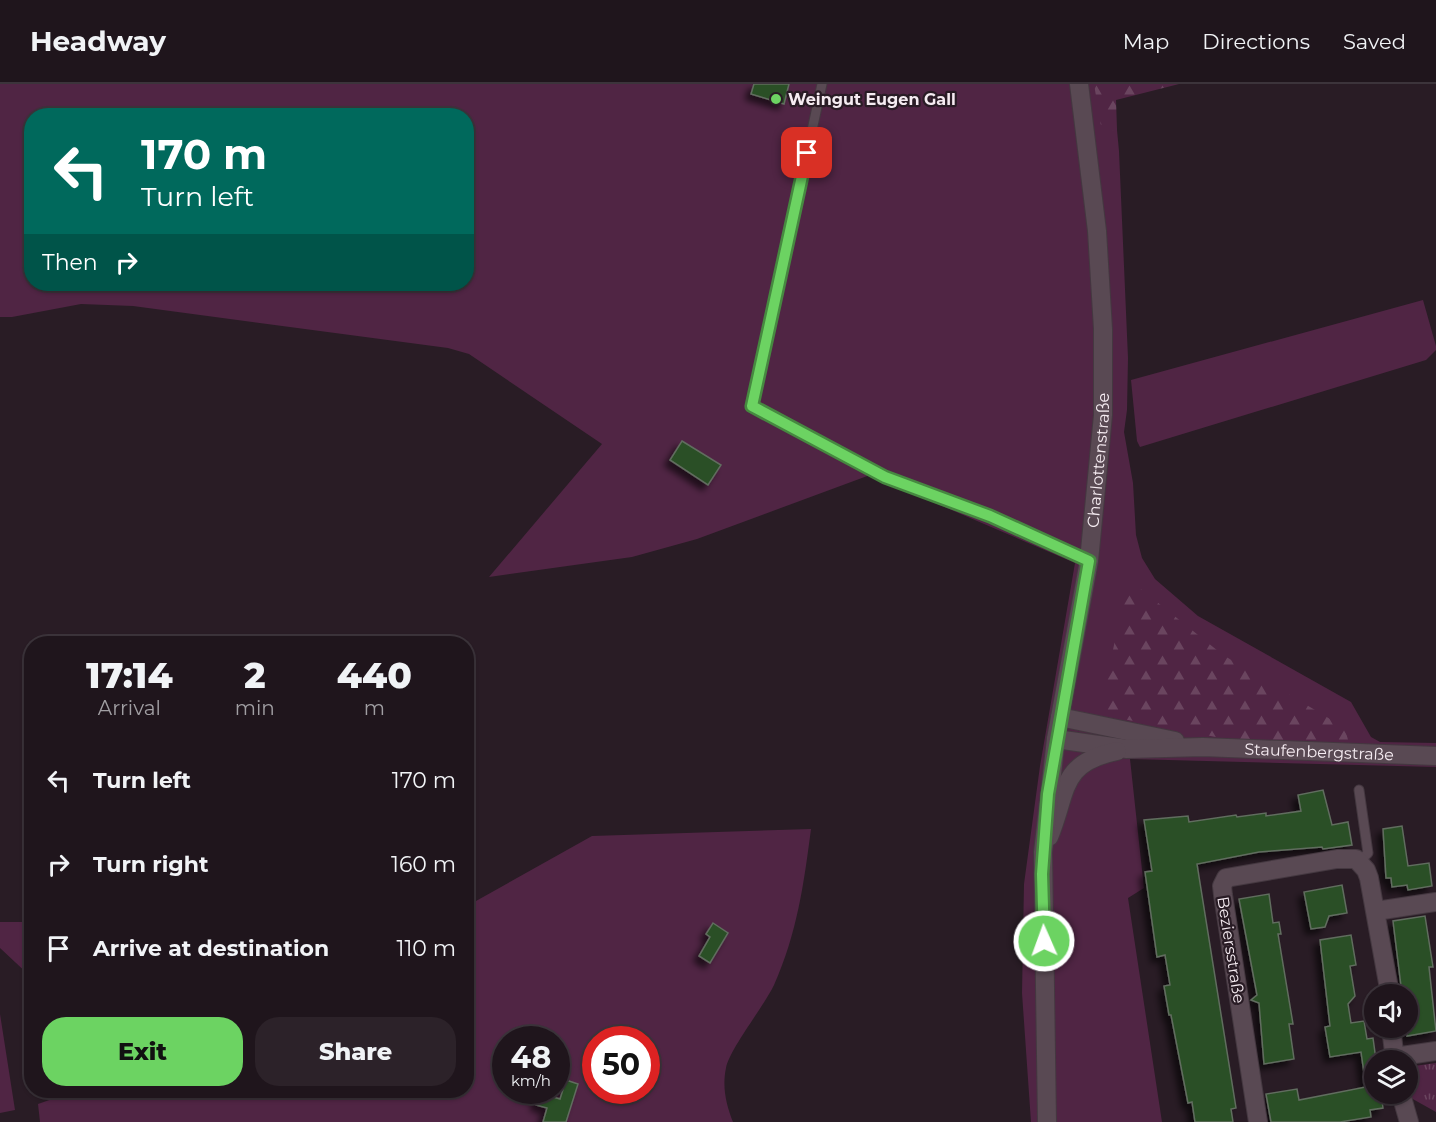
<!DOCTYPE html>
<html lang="en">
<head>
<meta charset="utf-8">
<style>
  :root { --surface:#1f151c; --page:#2c2229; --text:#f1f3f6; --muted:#a19fa3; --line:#3c343b; --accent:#6cd362 }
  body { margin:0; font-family:Montserrat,sans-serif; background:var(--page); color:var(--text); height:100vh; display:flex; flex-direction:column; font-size:22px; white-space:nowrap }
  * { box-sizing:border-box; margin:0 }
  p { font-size:20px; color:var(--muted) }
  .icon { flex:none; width:33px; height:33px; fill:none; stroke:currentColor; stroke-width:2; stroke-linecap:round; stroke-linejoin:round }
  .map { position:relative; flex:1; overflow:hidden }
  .panel { position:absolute; left:24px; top:552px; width:450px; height:462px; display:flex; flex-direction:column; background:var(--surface); border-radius:24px; box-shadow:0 2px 4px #0004,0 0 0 2px var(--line) }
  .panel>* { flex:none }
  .top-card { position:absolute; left:24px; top:24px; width:450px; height:183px; border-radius:24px; box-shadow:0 2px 4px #0004,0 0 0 2px var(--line); background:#00695c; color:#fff; overflow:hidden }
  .fabs { position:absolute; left:1364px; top:900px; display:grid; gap:12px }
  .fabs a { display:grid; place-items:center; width:54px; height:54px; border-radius:50%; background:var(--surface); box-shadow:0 2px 4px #0004,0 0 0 2px var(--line); font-size:30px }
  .speed { position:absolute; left:492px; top:942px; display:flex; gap:12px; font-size:30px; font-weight:700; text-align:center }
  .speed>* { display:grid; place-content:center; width:78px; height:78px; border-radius:50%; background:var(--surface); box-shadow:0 2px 4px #0004,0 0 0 2px var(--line); line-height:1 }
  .speed small { font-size:15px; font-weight:400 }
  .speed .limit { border:9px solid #d22; background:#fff; color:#111 }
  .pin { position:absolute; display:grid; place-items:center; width:51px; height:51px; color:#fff; margin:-26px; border-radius:12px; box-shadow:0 3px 9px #0006 }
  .me { position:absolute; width:66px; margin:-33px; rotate:358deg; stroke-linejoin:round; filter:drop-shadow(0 0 4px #0008) }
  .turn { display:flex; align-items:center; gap:21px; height:126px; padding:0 18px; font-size:27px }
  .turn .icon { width:78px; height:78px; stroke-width:2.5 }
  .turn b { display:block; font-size:42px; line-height:51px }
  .then { display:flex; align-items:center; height:57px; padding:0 18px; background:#0003; gap:12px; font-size:22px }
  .eta { display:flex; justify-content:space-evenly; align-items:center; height:102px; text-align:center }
  .eta b { font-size:36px; font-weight:800; line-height:42px }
  .action { display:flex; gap:12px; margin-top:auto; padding:12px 18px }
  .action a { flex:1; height:69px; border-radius:24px; background:var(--accent); color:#111; font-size:24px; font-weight:800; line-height:69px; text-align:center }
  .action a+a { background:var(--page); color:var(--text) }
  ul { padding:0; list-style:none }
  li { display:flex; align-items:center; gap:18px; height:84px; padding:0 18px }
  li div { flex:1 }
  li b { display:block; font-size:22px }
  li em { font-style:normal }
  header { display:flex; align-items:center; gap:36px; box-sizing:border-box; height:84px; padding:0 30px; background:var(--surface); border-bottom:2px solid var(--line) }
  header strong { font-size:28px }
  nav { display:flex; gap:33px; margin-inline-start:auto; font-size:21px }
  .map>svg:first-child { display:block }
  .green { fill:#502544; fill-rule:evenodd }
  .forest { fill:url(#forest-firs) }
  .park { fill:url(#park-tufts) }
  .building { fill:#294f25; stroke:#616d5f; stroke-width:1.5; filter:url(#shadow) }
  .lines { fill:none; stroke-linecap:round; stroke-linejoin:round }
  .service-casing { stroke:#443840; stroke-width:11 }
  .minor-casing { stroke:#443840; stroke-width:20 }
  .tertiary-casing { stroke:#443840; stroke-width:20 }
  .secondary-casing { stroke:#443840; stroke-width:20 }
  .service { stroke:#594953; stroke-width:9 }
  .minor { stroke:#594953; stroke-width:18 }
  .tertiary { stroke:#594953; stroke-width:18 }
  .secondary { stroke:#594953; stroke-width:18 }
  .route-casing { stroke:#468940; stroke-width:15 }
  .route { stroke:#6cd362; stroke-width:10 }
  .poi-dot { fill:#6cd362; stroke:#291c25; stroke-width:2 }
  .labels { text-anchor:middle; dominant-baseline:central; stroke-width:4.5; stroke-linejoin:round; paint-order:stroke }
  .poi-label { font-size:16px; font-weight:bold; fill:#f5ebf1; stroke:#291c25; text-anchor:start }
  .street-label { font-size:16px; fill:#f5ebf1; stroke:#291c25 }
</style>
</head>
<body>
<header>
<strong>Headway</strong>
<nav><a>Map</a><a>Directions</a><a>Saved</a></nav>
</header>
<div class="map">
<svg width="1436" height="1038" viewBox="0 0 1436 1038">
  <defs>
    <pattern id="forest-firs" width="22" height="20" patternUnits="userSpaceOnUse" patternTransform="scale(1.5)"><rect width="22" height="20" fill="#502544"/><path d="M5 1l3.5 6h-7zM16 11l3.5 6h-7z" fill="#6a455f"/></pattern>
    <pattern id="park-tufts" width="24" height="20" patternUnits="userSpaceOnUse" patternTransform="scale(1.5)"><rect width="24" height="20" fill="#502544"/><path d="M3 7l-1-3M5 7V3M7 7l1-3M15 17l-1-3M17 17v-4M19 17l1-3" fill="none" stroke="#6a455f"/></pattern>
    <filter id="shadow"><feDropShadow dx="-5.5" dy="5.5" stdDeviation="3" flood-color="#0009"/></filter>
  </defs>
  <rect width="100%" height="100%" fill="#291c25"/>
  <path class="green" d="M 0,0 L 1101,0 L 1110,46 L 1117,46 L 1119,67 L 1128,274 L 1127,326 L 1124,348 L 1133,399 L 1136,451 L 1142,474 L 1155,495 L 1198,532 L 1351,618 L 1371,653 L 1380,658 L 1436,659 L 1436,683 L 1130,675 L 1144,804 L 1128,814 L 1162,1038 L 1031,1038 L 1022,909 L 1024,800 L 1040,682 L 1075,479 L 870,391 L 697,455 L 632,473 L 489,493 L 602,360 L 469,270 L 448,264 L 133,222 L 81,220 L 12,233 L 0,233 ZM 32,32 L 466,32 L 466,200 L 32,200 Z
    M 1423,216 L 1436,262 L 1436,266 L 1426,276 L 1140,363 L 1137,357 L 1131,296 Z
    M 811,745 C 804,799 797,850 774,901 C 764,922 729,966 726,984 C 722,1003 726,1020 733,1038 L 40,1038 L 38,1020 L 78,1006 L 466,1006 L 467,819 L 476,817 L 592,752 ZM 506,956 L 556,956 L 556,1006 L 506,1006 ZM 596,956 L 646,956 L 646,1006 L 596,1006 Z
    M 0,838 L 31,838 L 31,893 L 0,864 Z
    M 0,930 L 15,1026 L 0,1029 Z"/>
  <path class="forest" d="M 1094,0 L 1179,0 L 1116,16 L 1117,46 L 1102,48 Z
    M 1137,502 L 1223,571 L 1345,644 L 1348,656 L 1345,664 L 1221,654 L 1118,634 L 1107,625 L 1104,609 L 1124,513 L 1128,505 Z"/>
  <path class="park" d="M 1436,979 L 1436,1028 L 1411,1014 L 1407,983 Z"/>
  <path class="building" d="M 754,0 L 789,0 L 784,20 L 751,10 Z
    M 682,357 L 721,381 L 708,401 L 670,376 Z
    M 1323,706 L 1332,741 L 1348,738 L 1352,761 L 1323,765 L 1322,763 L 1259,768 L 1197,780 L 1236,1024 L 1231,1025 L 1233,1038 L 1195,1038 L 1192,1018 L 1188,1019 L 1171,931 L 1169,931 L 1164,902 L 1170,901 L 1165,871 L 1157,873 L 1145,788 L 1152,787 L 1144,736 L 1188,732 L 1189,738 L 1236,731 L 1237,733 L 1266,729 L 1266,732 L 1301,727 L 1298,711 Z
    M 1402,742 L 1408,782 L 1429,779 L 1432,802 L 1408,806 L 1407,801 L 1392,803 L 1391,794 L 1386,794 L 1383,745 Z
    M 1342,801 L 1347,829 L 1329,832 L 1325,843 L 1311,845 L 1304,808 Z
    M 1269,810 L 1273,839 L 1279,838 L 1281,850 L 1278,850 L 1293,940 L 1289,940 L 1294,975 L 1264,980 L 1259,919 L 1251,916 L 1257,911 L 1239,815 Z
    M 1425,832 L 1433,883 L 1429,883 L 1436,947 L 1407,952 L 1407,910 L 1402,910 L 1393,837 Z
    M 713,839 L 728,849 L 710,879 L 699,872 L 710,853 L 706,850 Z
    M 1351,851 L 1356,881 L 1350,882 L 1355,912 L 1348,920 L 1351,939 L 1364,937 L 1367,955 L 1373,954 L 1376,976 L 1374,1010 L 1381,1010 L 1383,1024 L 1370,1026 L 1371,1033 L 1340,1038 L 1271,1038 L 1266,1010 L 1297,1005 L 1299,1016 L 1366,1003 L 1361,968 L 1330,973 L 1325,943 L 1330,942 L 1320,856 Z
    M 566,996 L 578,1000 L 566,1038 L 543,1038 L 547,1024 L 536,1021 L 539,1009 L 560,1015 Z"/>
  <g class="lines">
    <defs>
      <path id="service" d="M 822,0 L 752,323 L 885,393 L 990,432 L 1089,477
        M 1359,706 L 1368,769 L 1359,778"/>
      <path id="minor" d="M 1376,827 L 1436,818
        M 1391,944 L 1395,976
        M 1395,973 L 1436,967
        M 1401,1010 L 1409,1038
        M 1258,1038 L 1223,811 L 1222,802 L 1226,794 L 1337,775 L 1356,775 L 1366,786 L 1369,794 L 1390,910"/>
      <g id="tertiary">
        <path d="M 1060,633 L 1175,657"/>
        <path id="s1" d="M 1056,655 L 1127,665 L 1203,663 L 1436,672"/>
        <path d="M 1049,753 C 1068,707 1059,679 1117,667"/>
      </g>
      <g id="secondary">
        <path id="s2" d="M 1047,1038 L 1043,768 L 1056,655 L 1089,477 L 1103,331 L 1103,245 L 1097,147 L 1079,0"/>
      </g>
    </defs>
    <use href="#service" class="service-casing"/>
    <use href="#minor" class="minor-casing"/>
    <use href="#tertiary" class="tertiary-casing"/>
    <use href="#secondary" class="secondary-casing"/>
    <use href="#service" class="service"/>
    <use href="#minor" class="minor"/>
    <use href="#tertiary" class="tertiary"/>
    <use href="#secondary" class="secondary"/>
  </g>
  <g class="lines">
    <defs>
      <path id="route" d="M 807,69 L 752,322 L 885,393 L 990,432 L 1089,477 L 1048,710 L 1042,790 L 1044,857"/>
    </defs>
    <use href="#route" class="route-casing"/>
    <use href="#route" class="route"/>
  </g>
  <circle class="poi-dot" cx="776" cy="15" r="6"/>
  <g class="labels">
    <g class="poi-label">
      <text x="788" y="15">Weingut Eugen Gall</text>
    </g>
    <g class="street-label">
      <text stroke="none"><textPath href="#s2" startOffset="666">Charlottenstraße</textPath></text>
      <text stroke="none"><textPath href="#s1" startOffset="264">Staufenbergstraße</textPath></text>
      <text transform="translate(1231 866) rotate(81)">Beziersstraße</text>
    </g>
  </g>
</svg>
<div class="fabs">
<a><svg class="icon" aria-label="sound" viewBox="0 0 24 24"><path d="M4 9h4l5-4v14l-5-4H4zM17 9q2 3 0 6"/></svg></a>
<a><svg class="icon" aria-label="layers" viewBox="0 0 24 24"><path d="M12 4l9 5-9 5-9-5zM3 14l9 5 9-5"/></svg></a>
</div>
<div class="speed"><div>48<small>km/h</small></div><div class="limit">50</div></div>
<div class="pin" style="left:807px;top:69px;background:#d93025"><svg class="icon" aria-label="arrive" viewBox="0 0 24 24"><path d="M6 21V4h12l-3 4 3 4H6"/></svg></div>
<svg class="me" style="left:1044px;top:857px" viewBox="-20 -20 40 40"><circle r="17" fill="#6cd362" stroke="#fff" stroke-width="3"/><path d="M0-11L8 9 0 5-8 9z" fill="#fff"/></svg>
<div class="top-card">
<div class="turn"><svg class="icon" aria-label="left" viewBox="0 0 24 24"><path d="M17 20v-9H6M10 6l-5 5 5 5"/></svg><div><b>170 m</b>Turn left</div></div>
<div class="then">Then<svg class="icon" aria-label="right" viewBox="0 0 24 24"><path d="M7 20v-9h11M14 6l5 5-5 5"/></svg></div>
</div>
<section class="panel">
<div class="eta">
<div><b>17:14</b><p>Arrival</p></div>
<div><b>2</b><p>min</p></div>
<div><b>440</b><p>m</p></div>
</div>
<ul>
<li><svg class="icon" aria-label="left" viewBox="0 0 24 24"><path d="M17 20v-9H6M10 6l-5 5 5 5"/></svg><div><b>Turn left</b></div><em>170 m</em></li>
<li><svg class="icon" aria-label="right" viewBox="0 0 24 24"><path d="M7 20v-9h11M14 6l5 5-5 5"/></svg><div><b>Turn right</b></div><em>160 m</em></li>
<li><svg class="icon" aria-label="arrive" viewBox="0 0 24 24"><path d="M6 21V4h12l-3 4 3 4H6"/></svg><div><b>Arrive at destination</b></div><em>110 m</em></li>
</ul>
<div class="action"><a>Exit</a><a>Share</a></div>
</section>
</div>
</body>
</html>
